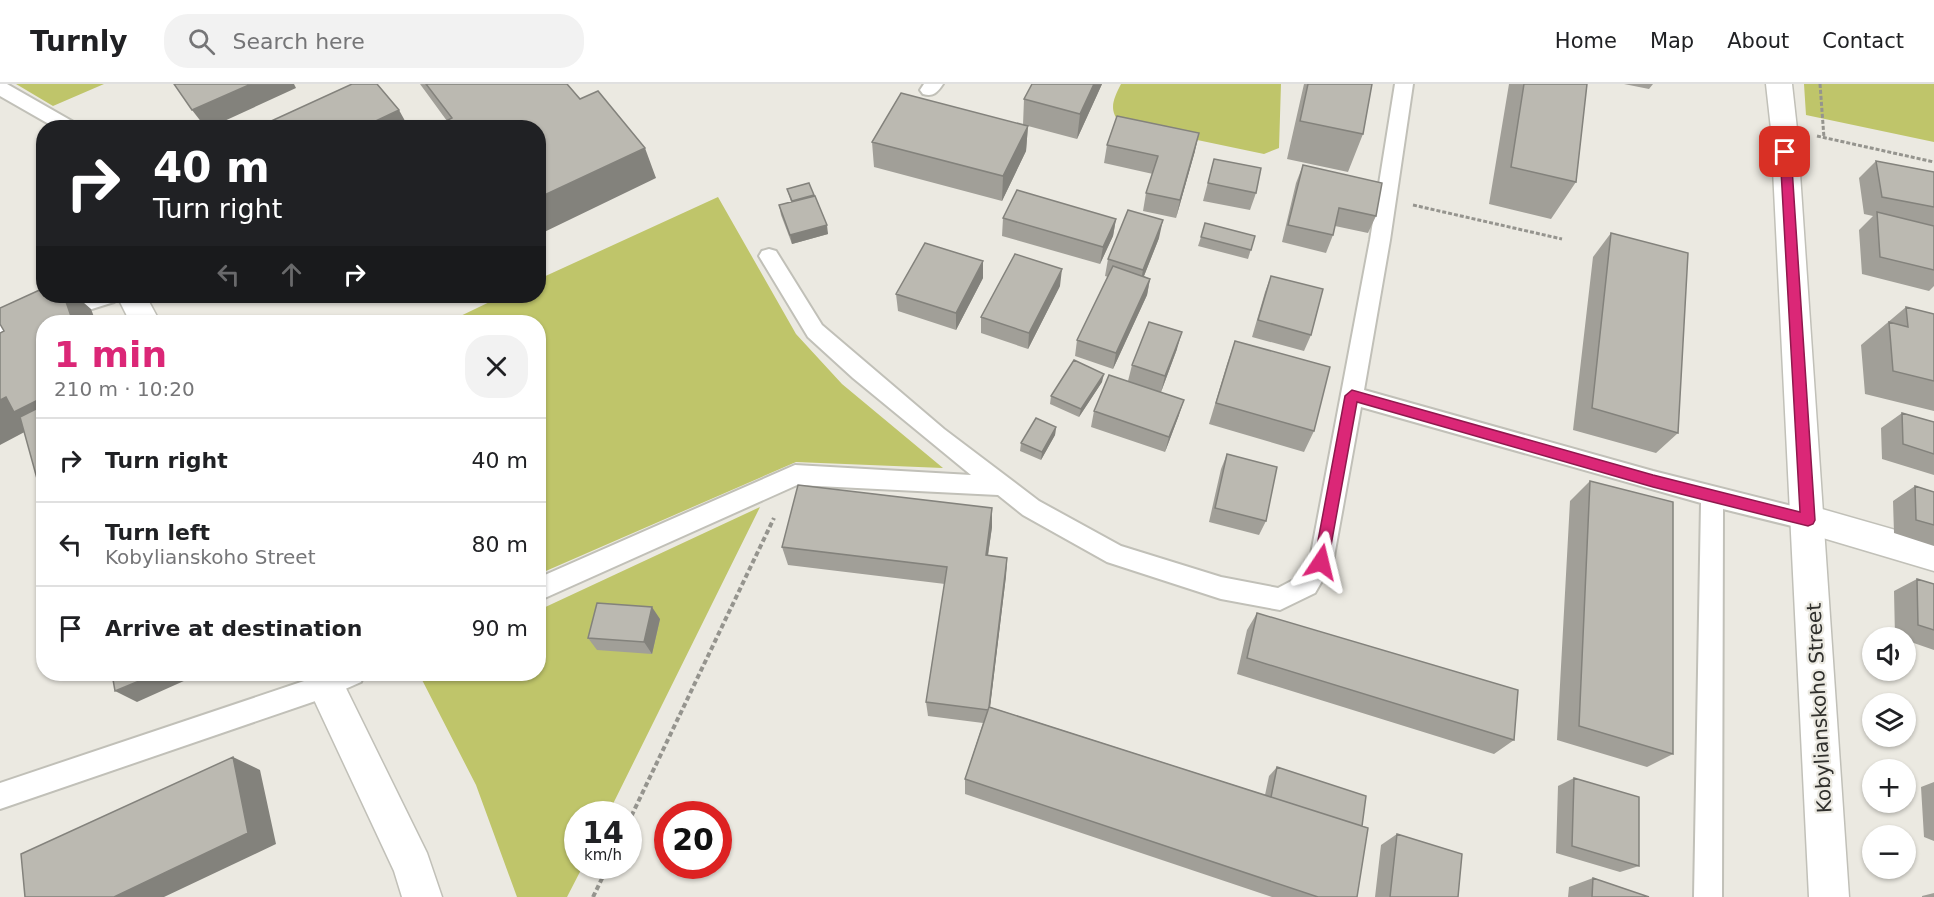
<!DOCTYPE html>
<html lang="en">
<head>
<meta charset="utf-8">
<style>
  :root { --surface:#fff; --page:#f2f2f2; --text:#202124; --muted:#757577; --line:#e0e0e0; --accent:#db2777 }
  body { margin:0; font-family:"DejaVu Sans",sans-serif; background:var(--page); color:var(--text); height:100vh; display:flex; flex-direction:column; font-size:22px; white-space:nowrap }
  * { box-sizing:border-box; margin:0 }
  p { font-size:20px; color:var(--muted) }
  .icon { flex:none; width:33px; height:33px; fill:none; stroke:currentColor; stroke-width:2; stroke-linecap:round; stroke-linejoin:round }
  .map { position:relative; flex:1; overflow:hidden }
  .panel { position:absolute; left:36px; top:231px; width:510px; height:366px; display:flex; flex-direction:column; background:var(--surface); border-radius:24px; box-shadow:0 2px 4px #0004 }
  .panel>* { flex:none }
  .banner { position:absolute; left:36px; top:36px; width:510px; height:183px; border-radius:24px; box-shadow:0 2px 4px #0004; background:#202124; color:#fff; overflow:hidden }
  .tools { position:absolute; left:1862px; top:543px; display:grid; gap:12px }
  .tools a { display:grid; place-items:center; width:54px; height:54px; border-radius:50%; background:var(--surface); box-shadow:0 2px 4px #0004; font-size:30px }
  .speed { position:absolute; left:564px; top:717px; display:flex; gap:12px; font-size:30px; font-weight:700; text-align:center }
  .speed>* { display:grid; place-content:center; width:78px; height:78px; border-radius:50%; background:var(--surface); box-shadow:0 2px 4px #0004; line-height:1 }
  .speed small { font-size:15px; font-weight:400 }
  .speed .limit { border:9px solid #d22; background:#fff; color:#111 }
  .pin { position:absolute; display:grid; place-items:center; width:51px; height:51px; color:#fff; margin:-26px; border-radius:12px; box-shadow:0 3px 9px #0006 }
  .me { position:absolute; width:66px; margin:-33px; rotate:10deg; stroke-linejoin:round; filter:drop-shadow(0 0 4px #0008) }
  .turn { display:flex; align-items:center; gap:21px; height:126px; padding:0 18px; font-size:27px }
  .turn .icon { width:78px; height:78px; stroke-width:2.5 }
  .turn b { display:block; font-size:42px; line-height:51px }
  .lanes { display:flex; align-items:center; height:57px; padding:0 18px; background:#0003; justify-content:center; gap:30px; direction:ltr }
  .lanes .off { opacity:.35 }
  .round { display:grid; place-items:center; flex:none; width:63px; height:63px; border-radius:24px; background:var(--page) }
  .overview { display:flex; align-items:center; justify-content:space-between; height:102px; padding:0 18px }
  h1 { font-size:36px; font-weight:800; line-height:45px; color:var(--accent) }
  ul { padding:0; list-style:none }
  li { display:flex; align-items:center; gap:18px; height:84px; padding:0 18px; border-top:2px solid var(--line) }
  li div { flex:1 }
  li b { display:block; font-size:22px }
  li em { font-style:normal }
  header { display:flex; align-items:center; gap:36px; box-sizing:border-box; height:84px; padding:0 30px; background:var(--surface); border-bottom:2px solid var(--line) }
  header strong { font-size:28px }
  nav { display:flex; gap:33px; margin-inline-start:auto; font-size:21px }
  .search { width:420px; height:54px; background:var(--page); display:flex; align-items:center; gap:15px; box-sizing:border-box; padding:0 21px; border-radius:24px; color:var(--muted); font-size:22px }
  .map>svg:first-child { display:block }
  .green { fill:#bfc56a }
  .lines { fill:none; stroke-linecap:round; stroke-linejoin:round }
  .lane-casing { stroke:#c1c0b8; stroke-width:4 }
  .street-casing { stroke:#c1c0b8; stroke-width:3 }
  .primary-casing { stroke:#c1c0b8; stroke-width:3 }
  .path-far1 { stroke:#95948e; stroke-width:3; stroke-dasharray:4 2; stroke-linecap:butt }
  .path { stroke:#95948e; stroke-width:4; stroke-dasharray:5 3; stroke-linecap:butt }
  .lane { fill:#fff; fill-rule:evenodd }
  .street { fill:#fff; fill-rule:evenodd }
  .primary { fill:#fff; fill-rule:evenodd }
  .wall { fill:#a19f98 }
  .shaded-wall { fill:#83827c }
  .building { fill:#bbb9b1; stroke:#83827c; stroke-width:1.5 }
  .route { fill:#db2777; stroke:#8e194d; stroke-width:1.5 }
  .labels { text-anchor:middle; dominant-baseline:central; stroke-width:4.5; stroke-linejoin:round; paint-order:stroke }
  .street-label { font-size:20px; fill:#2f2f2c; stroke:#ebe9e1 }
</style>
</head>
<body>
<header>
<strong>Turnly</strong>
<div class="search"><svg class="icon" aria-label="search" viewBox="0 0 24 24"><circle cx="10" cy="10" r="6"/><path d="M15 15l6 6"/></svg>Search here</div>
<nav><a>Home</a><a>Map</a><a>About</a><a>Contact</a></nav>
</header>
<div class="map">
<svg width="1934" height="813" viewBox="0 0 1934 813">
  <rect width="100%" height="100%" fill="#ebe9e1"/>
  <path class="green" d="M 16,0 L 104,0 L 53,22 Z
    M 1121,0 L 1281,0 L 1279,64 L 1264,70 L 1121,40 C 1108,26 1113,16 1121,0 Z
    M 1804,0 L 1934,0 L 1934,58 L 1806,31 Z
    M 718,113 L 796,250 L 842,300 L 943,384 L 796,378 L 539,490 L 538,238 L 448,238 L 502,212 L 538,212 L 539,195 Z
    M 760,423 L 608,730 L 578,730 L 578,782 L 583,782 L 567,813 L 517,813 L 476,701 L 419,590 L 538,590 L 539,526 Z"/>
  <g class="lines">
    <defs>
      <path id="lane" d="M 0,0 L 7,0 L 77,40 L 80,44 L 56,44 L 0,12 Z
        M 924,0 L 943,0 C 937,9 933,13 923,10 L 920,6 Z
        M 1395,0 L 1413,0 L 1390,156 L 1364,306 L 1653,387 L 1808,426 L 1816,429 L 1819,436 L 1816,443 L 1808,446 L 1723,425 L 1722,813 L 1694,813 L 1701,419 L 1361,323 L 1333,478 L 1315,509 L 1280,526 L 1221,515 L 1107,478 L 1023,431 L 998,411 L 797,401 L 538,517 L 538,494 L 795,381 L 971,391 L 853,294 L 808,253 L 759,172 L 762,167 L 769,165 L 776,167 L 822,241 L 944,345 L 1039,417 L 1121,462 L 1221,493 L 1278,504 L 1299,493 L 1310,475 L 1370,156 Z
        M 84,212 L 117,212 L 114,218 L 0,254 L 0,238 Z
        M 325,590 L 364,590 L 361,598 L 327,613 L 0,725 L 0,699 Z"/>
      <path id="street" d="M 117,212 L 146,212 L 160,238 L 130,238 Z
        M 1808,421 L 1934,457 L 1934,487 L 1796,446 L 1791,436 L 1796,426 Z
        M 302,590 L 339,590 L 427,769 L 442,813 L 402,813 L 394,787 Z"/>
      <path id="primary" d="M 1766,0 L 1792,0 L 1797,45 L 1849,813 L 1809,813 L 1771,45 Z"/>
    </defs>
    <use href="#lane" class="lane-casing"/>
    <use href="#street" class="street-casing"/>
    <use href="#primary" class="primary-casing"/>
    <path class="path-far1" d="M 1820,0 L 1824,54
      M 1817,52 L 1934,78
      M 1413,121 L 1562,155"/>
    <path class="path" d="M 628,739 L 774,434
      M 593,813 L 608,782"/>
    <use href="#lane" class="lane"/>
    <use href="#street" class="street"/>
    <use href="#primary" class="primary"/>
  </g>
  <path class="wall" d="M 420,0 L 567,0 L 580,15 L 656,94 L 538,44 L 447,37 Z
    M 1032,0 L 1102,0 L 1077,55 L 1028,42 L 1026,67 L 1002,117 L 874,83 L 872,58 L 1023,41 L 1024,15 Z
    M 1304,0 L 1372,0 L 1363,50 L 1348,88 L 1287,75 Z
    M 1509,0 L 1587,0 L 1576,98 L 1551,135 L 1489,120 Z
    M 1624,0 L 1653,0 L 1649,5 Z
    M 1107,61 L 1195,67 L 1176,134 L 1143,127 L 1146,109 L 1153,90 L 1104,79 Z
    M 1214,75 L 1256,109 L 1250,126 L 1203,117 Z
    M 1876,77 L 1934,88 L 1934,202 L 1929,207 L 1862,190 L 1859,146 L 1873,132 L 1864,130 L 1859,94 Z
    M 1303,81 L 1376,132 L 1368,149 L 1335,142 L 1333,151 L 1326,169 L 1282,158 L 1296,99 Z
    M 787,105 L 814,112 L 828,150 L 792,160 L 781,131 L 779,121 L 791,118 Z
    M 1003,134 L 1116,135 L 1113,152 L 1100,180 L 1002,152 Z
    M 1611,149 L 1678,349 L 1656,369 L 1573,346 L 1593,173 Z
    M 1255,152 L 1248,175 L 1198,162 L 1201,153 Z
    M 1159,154 L 1144,192 L 1150,195 L 1147,211 L 1113,285 L 1075,272 L 1077,256 L 1108,193 L 1105,192 L 1108,175 Z
    M 1271,192 L 1311,251 L 1304,267 L 1252,253 L 1265,208 Z
    M 983,194 L 956,246 L 898,227 L 896,210 Z
    M 1060,202 L 1028,265 L 981,249 L 981,233 Z
    M 1906,223 L 1934,230 L 1934,327 L 1865,310 L 1861,261 Z
    M 1235,257 L 1314,347 L 1304,368 L 1209,340 L 1227,280 Z
    M 1177,265 L 1161,308 L 1179,331 L 1165,368 L 1091,343 L 1094,327 L 1128,297 L 1132,281 Z
    M 1102,298 L 1079,333 L 1050,320 L 1051,312 Z
    M 1902,329 L 1934,338 L 1934,391 L 1882,375 L 1881,344 Z
    M 1056,343 L 1055,351 L 1041,376 L 1020,367 L 1021,359 Z
    M 1227,370 L 1266,437 L 1259,451 L 1209,438 L 1221,385 Z
    M 1590,397 L 1673,670 L 1647,683 L 1557,656 L 1570,417 Z
    M 1915,402 L 1934,408 L 1934,462 L 1894,449 L 1893,417 Z
    M 992,424 L 992,443 L 988,472 L 1007,474 L 1006,492 L 990,623 L 1265,711 L 1269,692 L 1277,683 L 1362,742 L 1357,813 L 1272,813 L 965,710 L 965,695 L 983,639 L 928,632 L 926,618 L 945,500 L 788,481 L 782,463 Z
    M 1917,495 L 1934,500 L 1934,566 L 1905,556 L 1905,554 L 1895,553 L 1894,507 Z
    M 1257,529 L 1514,656 L 1494,670 L 1237,590 L 1247,546 Z
    M 660,535 L 652,570 L 597,566 L 588,554 Z
    M 1574,694 L 1639,782 L 1620,788 L 1556,769 L 1558,702 Z
    M 1934,698 L 1934,757 L 1924,753 L 1921,703 Z
    M 1397,750 L 1458,813 L 1375,813 L 1381,761 Z
    M 1593,794 L 1649,813 L 1568,813 L 1569,803 Z
    M 1934,809 L 1934,813 L 1922,813 L 1922,812 Z"/>
  <path class="shaded-wall" d="M 251,0 L 294,0 L 296,4 L 209,44 L 206,44 L 192,26 Z
    M 1094,0 L 1102,0 L 1077,55 L 1080,30 Z
    M 399,26 L 409,44 L 361,44 Z
    M 1028,42 L 1026,67 L 1002,117 L 1003,92 Z
    M 1199,49 L 1195,67 L 1176,134 L 1180,116 Z
    M 645,64 L 656,94 L 538,151 L 538,114 Z
    M 814,111 L 815,120 L 794,126 L 792,117 Z
    M 1116,135 L 1113,152 L 1100,180 L 1103,163 Z
    M 1163,136 L 1159,154 L 1140,202 L 1143,186 Z
    M 827,141 L 828,150 L 792,160 L 790,151 Z
    M 983,177 L 983,194 L 956,246 L 956,229 Z
    M 1062,185 L 1060,202 L 1028,265 L 1029,249 Z
    M 1150,195 L 1147,211 L 1113,285 L 1116,269 Z
    M 64,212 L 76,212 L 91,225 L 96,238 L 73,238 Z
    M 1182,248 L 1177,265 L 1161,308 L 1165,292 Z
    M 1104,290 L 1102,298 L 1079,333 L 1081,325 Z
    M 6,313 L 44,313 L 44,350 L 34,343 L 0,361 L 0,316 Z
    M 1184,316 L 1179,331 L 1165,368 L 1169,353 Z
    M 1056,343 L 1055,351 L 1041,376 L 1042,368 Z
    M 992,424 L 992,443 L 985,490 L 986,471 Z
    M 1007,474 L 1006,492 L 988,640 L 988,626 Z
    M 652,523 L 660,535 L 652,570 L 644,558 Z
    M 156,590 L 194,590 L 195,592 L 137,618 L 115,607 Z
    M 233,673 L 260,686 L 276,760 L 164,813 L 114,813 Z"/>
  <path class="building" d="M 174,0 L 251,0 L 192,26 Z
    M 352,0 L 377,0 L 399,26 L 361,44 L 256,44 Z
    M 426,0 L 567,0 L 580,15 L 598,7 L 645,64 L 538,114 L 538,44 L 440,44 L 438,41 L 452,34 Z
    M 1032,0 L 1094,0 L 1080,30 L 1024,15 Z
    M 1308,0 L 1372,0 L 1363,50 L 1300,37 Z
    M 1524,0 L 1587,0 L 1576,98 L 1511,83 Z
    M 901,9 L 1028,42 L 1003,92 L 872,58 Z
    M 1117,32 L 1199,49 L 1180,116 L 1146,109 L 1158,72 L 1107,61 Z
    M 1214,75 L 1261,84 L 1256,109 L 1208,99 Z
    M 1876,77 L 1934,88 L 1934,123 L 1882,113 Z
    M 1303,81 L 1382,99 L 1376,132 L 1339,124 L 1333,151 L 1288,141 Z
    M 809,99 L 814,111 L 792,117 L 787,105 Z
    M 1017,106 L 1116,135 L 1103,163 L 1003,134 Z
    M 815,112 L 827,141 L 790,151 L 779,121 Z
    M 1128,126 L 1163,136 L 1143,186 L 1108,175 Z
    M 1877,128 L 1934,142 L 1934,186 L 1880,173 Z
    M 1205,139 L 1255,152 L 1251,166 L 1201,153 Z
    M 1611,149 L 1688,169 L 1678,349 L 1592,324 Z
    M 925,159 L 983,177 L 956,229 L 896,210 Z
    M 1015,170 L 1062,185 L 1029,249 L 981,233 Z
    M 1113,182 L 1150,195 L 1116,269 L 1077,256 Z
    M 1271,192 L 1323,205 L 1311,251 L 1258,236 Z
    M 44,204 L 44,212 L 64,212 L 73,238 L 44,238 L 44,313 L 14,328 L 6,313 L 0,316 L 0,249 L 4,247 L 0,240 L 0,224 Z
    M 1906,223 L 1934,230 L 1934,297 L 1893,287 L 1889,238 L 1908,243 Z
    M 1149,238 L 1182,248 L 1165,292 L 1132,281 Z
    M 1235,257 L 1330,283 L 1314,347 L 1216,319 Z
    M 1074,276 L 1104,290 L 1081,325 L 1051,312 Z
    M 1109,291 L 1184,316 L 1169,353 L 1094,327 Z
    M 44,321 L 44,420 L 20,333 Z
    M 1902,329 L 1934,338 L 1934,370 L 1903,360 Z
    M 1036,334 L 1056,343 L 1042,368 L 1021,359 Z
    M 1227,370 L 1277,383 L 1266,437 L 1215,424 Z
    M 1590,397 L 1673,418 L 1673,670 L 1579,642 Z
    M 798,401 L 992,424 L 986,471 L 1007,474 L 989,623 L 988,626 L 926,618 L 947,483 L 782,463 Z
    M 1915,402 L 1934,408 L 1934,441 L 1916,436 Z
    M 1917,495 L 1934,500 L 1934,546 L 1918,541 Z
    M 597,519 L 652,523 L 644,558 L 588,554 Z
    M 1257,529 L 1518,606 L 1514,656 L 1247,574 Z
    M 112,590 L 156,590 L 115,607 Z
    M 989,623 L 1368,744 L 1357,813 L 1318,813 L 965,695 Z
    M 233,673 L 248,749 L 114,813 L 25,813 L 21,770 Z
    M 1277,683 L 1366,712 L 1362,742 L 1271,713 Z
    M 1574,694 L 1639,713 L 1639,782 L 1572,762 Z
    M 1397,750 L 1462,770 L 1458,813 L 1390,813 Z
    M 1593,794 L 1649,813 L 1592,813 Z"/>
  <path class="route" d="M 1785,64 L 1791,68 L 1815,436 L 1813,440 L 1808,442 L 1653,403 L 1357,318 L 1328,478 L 1326,482 L 1321,484 L 1316,482 L 1314,478 L 1345,312 L 1352,306 L 1653,391 L 1800,428 L 1780,68 Z"/>
  <g class="labels">
    <g class="street-label">
      <text transform="translate(1819 624) rotate(-93)">Kobylianskoho Street</text>
    </g>
  </g>
</svg>
<div class="tools">
<a><svg class="icon" aria-label="sound" viewBox="0 0 24 24"><path d="M4 9h4l5-4v14l-5-4H4zM17 9q2 3 0 6"/></svg></a>
<a><svg class="icon" aria-label="layers" viewBox="0 0 24 24"><path d="M12 4l9 5-9 5-9-5zM3 14l9 5 9-5"/></svg></a>
<a>+</a>
<a>−</a>
</div>
<div class="speed"><div>14<small>km/h</small></div><div class="limit">20</div></div>
<div class="pin" style="left:1785px;top:68px;background:#d93025"><svg class="icon" aria-label="arrive" viewBox="0 0 24 24"><path d="M6 21V4h12l-3 4 3 4H6"/></svg></div>
<svg class="me" style="left:1321px;top:478px" viewBox="-20 -20 40 40"><path d="M0-17L14 15 0 8-14 15z" fill="#db2777" stroke="#fff" stroke-width="4"/></svg>
<div class="banner">
<div class="turn"><svg class="icon" aria-label="right" viewBox="0 0 24 24"><path d="M7 20v-9h11M14 6l5 5-5 5"/></svg><div><b>40 m</b>Turn right</div></div>
<div class="lanes"><svg class="icon off" aria-label="left" viewBox="0 0 24 24"><path d="M17 20v-9H6M10 6l-5 5 5 5"/></svg><svg class="icon off" aria-label="ahead" viewBox="0 0 24 24"><path d="M12 20V5M6 11l6-6 6 6"/></svg><svg class="icon" aria-label="right" viewBox="0 0 24 24"><path d="M7 20v-9h11M14 6l5 5-5 5"/></svg></div>
</div>
<section class="panel">
<div class="overview"><div><h1>1 min</h1><p>210 m · 10:20</p></div><a class="round"><svg class="icon" aria-label="close" viewBox="0 0 24 24"><path d="M6 6l12 12M18 6L6 18"/></svg></a></div>
<ul>
<li><svg class="icon" aria-label="right" viewBox="0 0 24 24"><path d="M7 20v-9h11M14 6l5 5-5 5"/></svg><div><b>Turn right</b></div><em>40 m</em></li>
<li><svg class="icon" aria-label="left" viewBox="0 0 24 24"><path d="M17 20v-9H6M10 6l-5 5 5 5"/></svg><div><b>Turn left</b><p>Kobylianskoho Street</p></div><em>80 m</em></li>
<li><svg class="icon" aria-label="arrive" viewBox="0 0 24 24"><path d="M6 21V4h12l-3 4 3 4H6"/></svg><div><b>Arrive at destination</b></div><em>90 m</em></li>
</ul>
</section>
</div>
</body>
</html>
